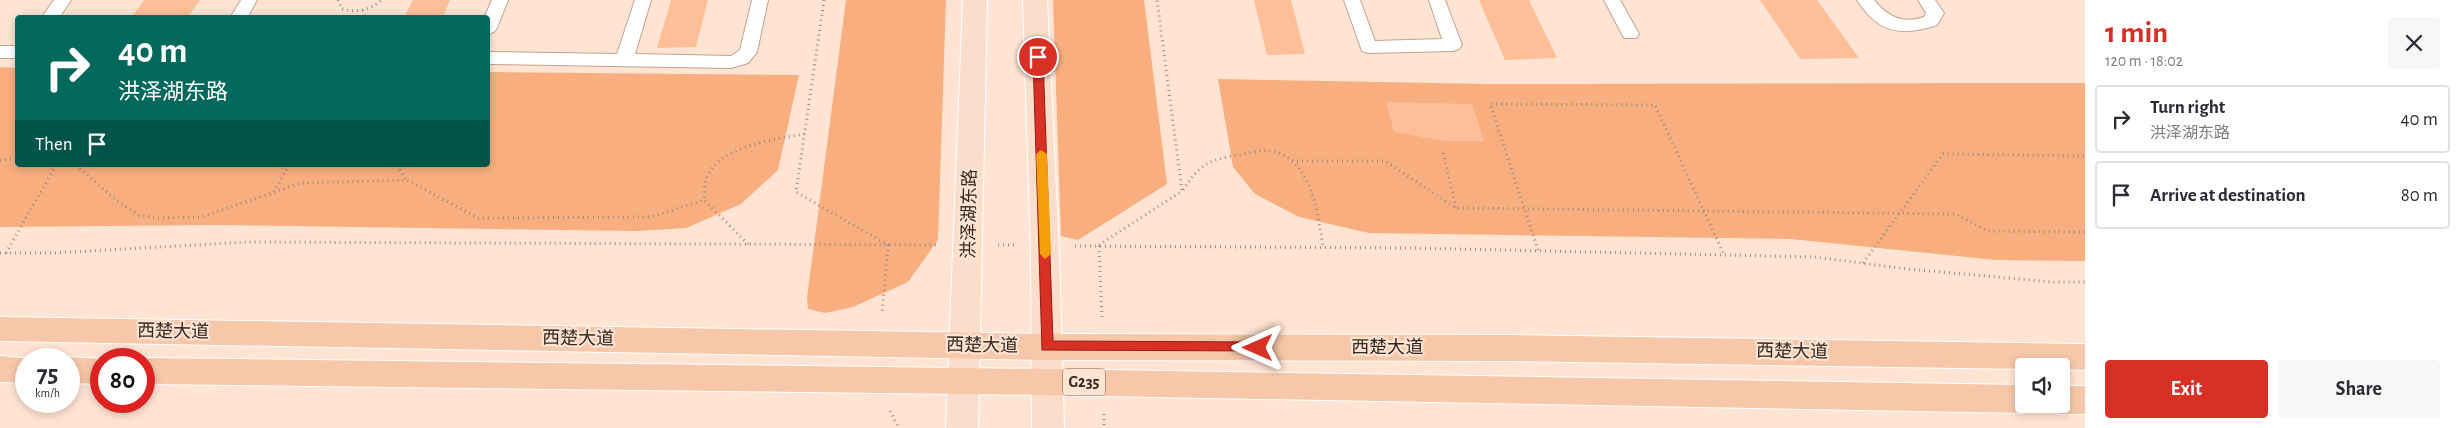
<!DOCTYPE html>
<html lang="en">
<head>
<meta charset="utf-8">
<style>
  :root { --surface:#fff; --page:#f7f7f7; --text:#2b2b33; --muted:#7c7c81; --line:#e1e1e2; --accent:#d93025 }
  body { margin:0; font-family:"Alegreya Sans","Noto Sans SC",sans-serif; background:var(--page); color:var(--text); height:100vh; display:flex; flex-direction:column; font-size:19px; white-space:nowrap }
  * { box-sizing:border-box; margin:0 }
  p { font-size:16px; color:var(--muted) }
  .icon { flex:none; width:28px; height:28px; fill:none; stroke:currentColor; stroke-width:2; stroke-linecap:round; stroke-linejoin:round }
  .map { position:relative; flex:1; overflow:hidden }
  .sheet { display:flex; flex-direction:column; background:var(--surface); width:375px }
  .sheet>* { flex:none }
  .guide { position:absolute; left:15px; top:15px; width:475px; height:152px; border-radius:5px; box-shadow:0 2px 8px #0003; background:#00695c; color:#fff; overflow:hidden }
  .fabs { position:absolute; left:2015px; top:358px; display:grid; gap:10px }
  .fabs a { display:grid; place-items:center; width:55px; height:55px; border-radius:5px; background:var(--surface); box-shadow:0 2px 8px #0003; font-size:25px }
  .speed { position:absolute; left:15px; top:348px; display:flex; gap:10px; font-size:25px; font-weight:700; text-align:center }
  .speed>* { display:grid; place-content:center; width:65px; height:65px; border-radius:50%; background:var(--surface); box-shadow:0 2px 8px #0003; line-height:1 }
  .speed small { font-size:12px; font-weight:400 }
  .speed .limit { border:8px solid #d22; background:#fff; color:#111 }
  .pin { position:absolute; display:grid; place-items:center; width:42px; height:42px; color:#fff; margin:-21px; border:2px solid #fff; border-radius:50%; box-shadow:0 1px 5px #0007 }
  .me { position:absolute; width:55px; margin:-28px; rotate:270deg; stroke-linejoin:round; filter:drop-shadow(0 0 4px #0008) }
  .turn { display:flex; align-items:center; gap:18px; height:105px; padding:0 20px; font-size:22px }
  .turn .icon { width:65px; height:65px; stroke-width:2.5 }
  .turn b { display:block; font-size:35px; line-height:42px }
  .then { display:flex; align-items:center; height:48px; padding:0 20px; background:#0003; gap:10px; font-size:19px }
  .round { display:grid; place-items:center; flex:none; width:52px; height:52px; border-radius:5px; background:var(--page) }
  .head { display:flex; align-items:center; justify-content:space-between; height:85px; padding:0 20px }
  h1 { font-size:30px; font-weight:600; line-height:38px; color:var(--accent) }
  .action { display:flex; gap:10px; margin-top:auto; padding:10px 20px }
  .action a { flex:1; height:58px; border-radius:5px; background:var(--accent); color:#fff; font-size:20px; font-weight:600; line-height:58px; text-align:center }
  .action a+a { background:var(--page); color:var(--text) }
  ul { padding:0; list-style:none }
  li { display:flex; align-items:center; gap:15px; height:68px; margin:0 10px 8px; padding:0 10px; border:2px solid var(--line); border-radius:5px }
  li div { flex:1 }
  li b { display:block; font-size:19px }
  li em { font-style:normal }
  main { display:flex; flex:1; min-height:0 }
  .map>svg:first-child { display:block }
  .green { fill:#f8ae7e }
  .building { fill:#febf98 }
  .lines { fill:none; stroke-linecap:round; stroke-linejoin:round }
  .lane-casing { stroke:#c2a28e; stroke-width:2 }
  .primary-casing { stroke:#fff; stroke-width:2 }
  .highway-casing { stroke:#fff; stroke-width:2 }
  .path { stroke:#a18c80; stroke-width:3; stroke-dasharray:1 4; stroke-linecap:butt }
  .lane { fill:#fff; fill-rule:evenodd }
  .primary { fill:#faddcb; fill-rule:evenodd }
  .highway { fill:#f7c7a9; fill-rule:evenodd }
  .route { fill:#d93025; stroke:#8d1f18 }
  .slow { fill:#f59e0b }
  .labels { text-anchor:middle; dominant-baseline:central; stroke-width:4.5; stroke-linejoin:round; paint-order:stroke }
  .shield { fill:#ffe3d3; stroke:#715f55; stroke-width:1 }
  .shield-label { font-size:16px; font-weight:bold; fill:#34271f }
  .street-label { font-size:18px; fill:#34271f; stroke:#ffe3d3 }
</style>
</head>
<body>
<main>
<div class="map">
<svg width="2085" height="428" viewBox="0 0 2085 428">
  <rect width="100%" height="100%" fill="#ffe3d3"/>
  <path class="green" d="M 846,0 L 946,0 L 938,240 L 908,282 L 853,307 L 825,313 L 808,309 L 807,298 Z
    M 1053,0 L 1144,0 L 1167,184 L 1078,240 L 1061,236 Z
    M 0,67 L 17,68 L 18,165 L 488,165 L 488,72 L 799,75 L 778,170 L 741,204 L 686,228 L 638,231 L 215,225 L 0,227 Z
    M 1218,79 L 1486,84 L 2085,83 L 2085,261 L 1996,260 L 1791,239 L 1369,233 L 1299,217 L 1255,194 L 1233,167 Z"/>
  <path class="building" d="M 144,0 L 200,0 L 187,18 L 131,18 Z
    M 413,0 L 450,0 L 442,18 L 404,18 Z
    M 671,0 L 708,0 L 696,47 L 657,48 Z
    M 1254,0 L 1291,0 L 1305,54 L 1267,55 Z
    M 1479,0 L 1529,0 L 1557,58 L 1505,60 Z
    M 1760,0 L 1817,0 L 1859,58 L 1800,59 Z
    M 1386,102 L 1472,104 L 1484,141 L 1445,141 L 1394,132 Z"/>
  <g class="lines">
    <defs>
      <path id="lane" d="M 54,0 L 71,0 L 59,18 L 41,18 Z
        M 241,0 L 257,0 L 247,18 L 230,18 Z
        M 492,0 L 508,0 L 497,28 L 494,32 L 488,34 L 488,18 L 484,18 Z
        M 635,0 L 651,0 L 635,54 L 731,56 L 740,50 L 752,0 L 768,0 L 757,52 L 748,63 L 731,68 L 488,64 L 488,52 L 617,54 Z
        M 1344,0 L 1360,0 L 1375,41 L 1442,39 L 1429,0 L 1445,0 L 1462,45 L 1459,49 L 1453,51 L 1368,53 L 1362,51 Z
        M 1604,0 L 1620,0 L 1639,34 L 1636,38 L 1624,38 Z
        M 1857,0 L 1874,0 C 1888,17 1902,24 1924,17 L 1926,13 L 1918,0 L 1935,0 L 1944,13 L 1937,25 C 1902,37 1878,33 1857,0 Z
        M 0,46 L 18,46 L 18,58 L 0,58 Z"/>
      <path id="primary" d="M 963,0 L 987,0 L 978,428 L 946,428 Z
        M 1023,0 L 1047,0 L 1059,252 L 1064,428 L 1032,428 L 1031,252 Z"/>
      <path id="highway" d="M 0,317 L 1047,334 L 1511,335 L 2085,344 L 2085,370 L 2061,369 L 2061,366 L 2024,366 L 2024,369 L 1511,361 L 1047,360 L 0,341 Z
        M 0,356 L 31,359 L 26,359 L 26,383 L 0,382 Z
        M 69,357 L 103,359 L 101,359 L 101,384 L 69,383 L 69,359 L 64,359 Z
        M 144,358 L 1047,369 L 2024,385 L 2024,404 L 2037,404 L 2035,409 L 2024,413 L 1047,395 L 144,384 L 144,359 L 142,359 Z
        M 2061,386 L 2085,386 L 2085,414 L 2061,414 L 2050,410 L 2047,404 L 2061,404 Z"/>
    </defs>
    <use href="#lane" class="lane-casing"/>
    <use href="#primary" class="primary-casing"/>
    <use href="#highway" class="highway-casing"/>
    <path class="path" d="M 338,0 L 342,9 C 357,13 370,10 382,0
      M 824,0 L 796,192 L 888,245 L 882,313
      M 363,10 L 365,18
      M 1443,153 L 1456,208
      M 0,160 L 18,158
      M 1292,161 L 1385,161 L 1456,208 L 1955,214 L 1988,231 L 2085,232
      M 76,165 L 117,201 L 139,215 L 157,218 L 201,217 L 301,183 L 407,180 L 478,218 L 650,217 L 704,200
      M 400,165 L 399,169 L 407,180
      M 1183,190 C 1200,164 1208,160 1238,155 C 1250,153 1264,148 1276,152 C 1313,164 1318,215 1323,247
      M 274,192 L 289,165
      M 748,244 L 704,200 C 705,193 704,184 707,177 C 720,146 775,139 804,134
      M 998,245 L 1014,245
      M 1099,245 L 1182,191 L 1157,0
      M 1075,246 L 1412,248 L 1815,257 L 1908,269 L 2052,282 L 2085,282
      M 1099,246 L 1102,318
      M 1538,250 L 1490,104 L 1655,105 L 1724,255
      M 0,253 L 54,253 L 247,242 L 936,245
      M 6,253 L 56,165
      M 1863,263 L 1943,154 L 2085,156
      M 890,411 L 899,428
      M 1104,414 L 1104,428"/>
    <use href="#lane" class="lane"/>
    <use href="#primary" class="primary"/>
    <use href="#highway" class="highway"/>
  </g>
  <path class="route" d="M 1038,53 L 1043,57 L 1053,341 L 1258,342 L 1263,344 L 1265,348 L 1263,351 L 1042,350 L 1033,57 Z"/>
  <path class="slow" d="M 1041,150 L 1047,154 L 1051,254 L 1045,259 L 1040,254 L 1036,154 Z"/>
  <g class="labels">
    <rect class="shield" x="1063" y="368.5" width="42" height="27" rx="4"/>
    <g class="shield-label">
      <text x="1084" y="382">G235</text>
    </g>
    <g class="street-label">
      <text transform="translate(970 214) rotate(-89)">洪泽湖东路</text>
      <text transform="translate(173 332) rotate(1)">西楚大道</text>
      <text transform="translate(578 339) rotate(1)">西楚大道</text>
      <text transform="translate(982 346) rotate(1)">西楚大道</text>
      <text x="1387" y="348">西楚大道</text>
      <text transform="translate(1792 352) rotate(1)">西楚大道</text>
    </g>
  </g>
</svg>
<div class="fabs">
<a><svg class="icon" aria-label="sound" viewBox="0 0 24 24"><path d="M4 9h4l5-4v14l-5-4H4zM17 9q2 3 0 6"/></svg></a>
</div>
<div class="speed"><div>75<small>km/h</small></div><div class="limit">80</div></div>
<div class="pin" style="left:1038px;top:57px;background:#d93025"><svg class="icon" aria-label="arrive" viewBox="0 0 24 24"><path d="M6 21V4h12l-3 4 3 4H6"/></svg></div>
<svg class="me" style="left:1258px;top:348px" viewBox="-20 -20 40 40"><path d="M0-17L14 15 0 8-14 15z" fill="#d93025" stroke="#fff" stroke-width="4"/></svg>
<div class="guide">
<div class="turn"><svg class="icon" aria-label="right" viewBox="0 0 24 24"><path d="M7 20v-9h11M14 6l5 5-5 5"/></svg><div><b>40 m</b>洪泽湖东路</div></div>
<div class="then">Then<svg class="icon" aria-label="arrive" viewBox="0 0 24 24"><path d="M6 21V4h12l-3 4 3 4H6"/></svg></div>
</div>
</div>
<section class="sheet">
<div class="head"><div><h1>1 min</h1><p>120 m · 18:02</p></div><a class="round"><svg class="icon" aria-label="close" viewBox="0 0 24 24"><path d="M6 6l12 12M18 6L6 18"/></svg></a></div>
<ul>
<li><svg class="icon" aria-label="right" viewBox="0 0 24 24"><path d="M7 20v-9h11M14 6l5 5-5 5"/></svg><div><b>Turn right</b><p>洪泽湖东路</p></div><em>40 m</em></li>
<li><svg class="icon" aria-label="arrive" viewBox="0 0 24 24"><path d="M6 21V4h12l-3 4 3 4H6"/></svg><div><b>Arrive at destination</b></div><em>80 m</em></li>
</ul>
<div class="action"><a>Exit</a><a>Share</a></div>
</section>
</main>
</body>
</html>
